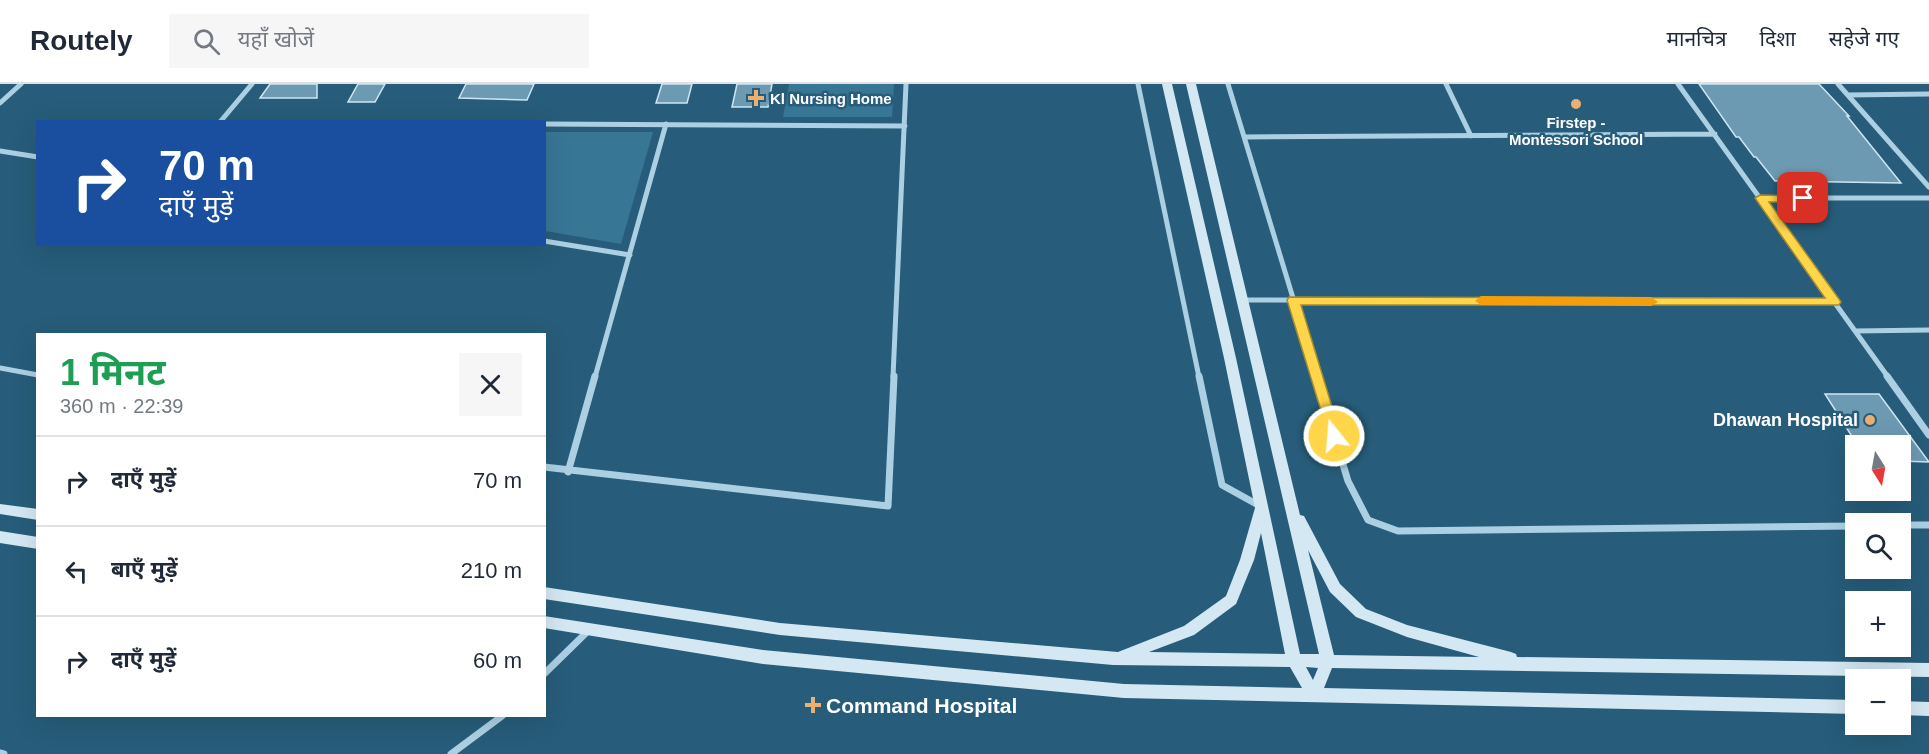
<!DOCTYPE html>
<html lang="hi">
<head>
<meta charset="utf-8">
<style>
  :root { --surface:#fff; --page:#f6f6f7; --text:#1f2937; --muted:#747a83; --line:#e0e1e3 }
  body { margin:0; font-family:Helvetica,"Noto Sans Devanagari",sans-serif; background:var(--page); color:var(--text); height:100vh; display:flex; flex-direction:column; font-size:22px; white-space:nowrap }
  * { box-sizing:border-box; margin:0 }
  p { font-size:20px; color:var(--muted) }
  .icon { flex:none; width:33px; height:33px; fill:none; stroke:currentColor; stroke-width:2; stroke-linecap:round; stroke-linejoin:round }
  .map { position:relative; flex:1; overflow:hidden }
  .drawer { position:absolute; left:36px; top:249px; width:510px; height:384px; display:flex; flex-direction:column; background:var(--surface); border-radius:0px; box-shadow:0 6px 24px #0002 }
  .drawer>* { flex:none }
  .hud { position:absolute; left:36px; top:36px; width:510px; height:126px; border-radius:0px; box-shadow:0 6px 24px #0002; background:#1a4fa0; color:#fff; overflow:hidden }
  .needle { width:39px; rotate:169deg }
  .tools { position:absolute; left:1845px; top:351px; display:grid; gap:12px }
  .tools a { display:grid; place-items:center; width:66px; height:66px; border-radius:0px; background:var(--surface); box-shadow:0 6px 24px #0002; font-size:30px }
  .pin { position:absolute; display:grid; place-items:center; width:51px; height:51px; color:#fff; margin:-26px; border-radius:12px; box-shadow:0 3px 9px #0006 }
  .me { position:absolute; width:66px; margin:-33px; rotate:343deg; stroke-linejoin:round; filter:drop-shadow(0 0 4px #0008) }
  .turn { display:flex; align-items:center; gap:21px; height:126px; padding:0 24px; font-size:27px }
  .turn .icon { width:78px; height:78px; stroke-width:2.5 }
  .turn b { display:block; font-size:42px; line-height:51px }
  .round { display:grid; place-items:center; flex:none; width:63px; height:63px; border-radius:0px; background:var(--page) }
  .summary { display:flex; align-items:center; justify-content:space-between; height:102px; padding:0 24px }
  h1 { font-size:36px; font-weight:700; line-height:45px; color:#1e9e55 }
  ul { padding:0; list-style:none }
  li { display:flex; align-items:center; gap:18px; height:90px; padding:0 24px; border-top:2px solid var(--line) }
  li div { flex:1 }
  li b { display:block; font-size:22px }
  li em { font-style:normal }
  header { display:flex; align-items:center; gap:36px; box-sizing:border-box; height:84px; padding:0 30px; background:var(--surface); border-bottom:2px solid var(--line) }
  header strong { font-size:28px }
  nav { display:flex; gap:33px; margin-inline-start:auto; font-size:21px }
  .search { width:420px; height:54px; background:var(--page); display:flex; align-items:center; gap:15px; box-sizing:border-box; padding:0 21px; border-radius:0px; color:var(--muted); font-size:22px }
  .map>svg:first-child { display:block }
  .green { fill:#387696 }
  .building { fill:#6c9ab2; stroke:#cee6f3; stroke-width:1.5 }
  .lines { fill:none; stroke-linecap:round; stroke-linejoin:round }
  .street-far1 { stroke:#acd0e3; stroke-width:5 }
  .street { stroke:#acd0e3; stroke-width:7 }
  .secondary { fill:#d4e8f4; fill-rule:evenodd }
  .route { fill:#ffd54a; stroke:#a68a30; stroke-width:1.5 }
  .slow { fill:#f59e0b }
  .poi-dot { fill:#ebaf72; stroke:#275d7a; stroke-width:2 }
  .labels { text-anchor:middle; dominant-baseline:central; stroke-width:5; stroke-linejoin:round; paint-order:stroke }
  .far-poi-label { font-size:15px; font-weight:bold; fill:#fff; stroke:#275d7a; text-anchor:start }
  .poi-label { font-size:18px; font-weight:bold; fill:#fff; stroke:#275d7a; text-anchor:end }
  .near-poi-label { font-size:21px; font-weight:bold; fill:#fff; stroke:#275d7a; text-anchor:start }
</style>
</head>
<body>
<header>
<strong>Routely</strong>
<div class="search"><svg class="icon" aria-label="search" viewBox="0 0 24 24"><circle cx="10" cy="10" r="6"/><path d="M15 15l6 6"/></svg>यहाँ खोजें</div>
<nav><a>मानचित्र</a><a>दिशा</a><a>सहेजे गए</a></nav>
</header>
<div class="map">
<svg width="1929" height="670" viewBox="0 0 1929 670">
  <rect width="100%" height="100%" fill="#275d7a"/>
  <path class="green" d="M 789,0 L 894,0 L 892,33 L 783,33 Z
    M 544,48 L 653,48 L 621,160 L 545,147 Z"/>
  <path class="building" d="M 270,0 L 317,0 L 317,14 L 260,14 Z
    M 358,0 L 385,0 L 375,18 L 348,18 Z
    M 466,0 L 534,0 L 527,16 L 459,14 Z
    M 662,0 L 692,0 L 687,19 L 656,19 Z
    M 737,0 L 772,0 L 768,23 L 732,23 Z
    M 1699,0 L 1819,0 L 1849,32 L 1847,32 L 1901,99 L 1775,97 L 1756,73 L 1754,73 L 1739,53 L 1736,53 Z
    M 1825,310 L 1879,310 L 1929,378 L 1900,377 L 1900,362 L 1858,362 Z"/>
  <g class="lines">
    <path class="street-far1" d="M 1138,0 L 1199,293
      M 1228,0 L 1317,293
      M 1446,0 L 1471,52
      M 1678,0 L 1888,293
      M 1838,0 L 1929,103
      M 1848,11 L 1929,10
      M 0,19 L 21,0
      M 220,38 L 252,0
      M 544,40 L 905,42
      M 1244,53 L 1715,50
      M 0,67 L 38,73
      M 1760,114 L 1929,114
      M 544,157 L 630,171
      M 1242,216 L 1834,218
      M 1855,247 L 1929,246
      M 0,284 L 38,291
      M 595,293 L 666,40
      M 893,293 L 906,0"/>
    <path class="street" d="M 1199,292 L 1222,401 L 1260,422
      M 1316,292 L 1348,397 L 1368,436 L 1398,447 L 1856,442
      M 1887,292 L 1929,351
      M 544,383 L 888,422 L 894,292
      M 568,388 L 595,292
      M 1900,441 L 1929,441
      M 544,590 L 589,546
      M 0,669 L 4,670
      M 451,670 L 502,632"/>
    <path class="secondary" d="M 1162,0 L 1172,0 L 1236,274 L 1300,570 L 1319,570 L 1186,0 L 1196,0 L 1300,431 L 1304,432 L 1340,500 L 1366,525 L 1407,541 L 1511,568 L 1516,570 L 1517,573 L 1929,579 L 1929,593 L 1332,584 L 1324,604 L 1856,616 L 1856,630 L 1124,614 L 763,580 L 544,544 L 544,532 L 763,566 L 1124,600 L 1302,604 L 1290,583 L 1113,581 L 780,551 L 544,515 L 544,503 L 780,539 L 1118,568 L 1184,542 L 1226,512 L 1240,476 L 1255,424 L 1224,274 ZM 1261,449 L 1285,570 L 1149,568 L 1194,551 L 1236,520 L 1254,476 ZM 1308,466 L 1330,508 L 1356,533 L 1407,553 L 1479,573 L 1334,571 ZM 1306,583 L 1318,584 L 1313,596 Z
      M 0,420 L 38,425 L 38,436 L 0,430 Z
      M 0,447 L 38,453 L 38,465 L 0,459 Z
      M 1900,617 L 1929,618 L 1929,632 L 1900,631 Z"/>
  </g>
  <path class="route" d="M 1760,111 L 1807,112 L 1807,117 L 1803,118 L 1769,118 L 1839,215 L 1841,218 L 1839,221 L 1301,221 L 1341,352 L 1334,358 L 1330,356 L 1287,216 L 1289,213 L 1825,214 L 1755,114 Z"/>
  <path class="slow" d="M 1481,212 L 1651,213 L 1658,218 L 1651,222 L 1481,221 L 1475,217 Z"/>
  <g class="poi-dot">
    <path d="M753 5h6v6h6v6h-6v6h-6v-6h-6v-6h6z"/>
    <circle cx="1576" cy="20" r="6"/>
    <circle cx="1870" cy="336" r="6"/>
    <path d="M810 612h6v6h6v6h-6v6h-6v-6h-6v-6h6z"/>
  </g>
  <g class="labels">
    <g class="far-poi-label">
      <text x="770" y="14">Kl Nursing Home</text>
      <text x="1576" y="38" text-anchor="middle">Firstep -<tspan x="1576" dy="17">Montessori School</tspan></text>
    </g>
    <g class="poi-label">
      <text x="1858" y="336">Dhawan Hospital</text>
    </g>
    <g class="near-poi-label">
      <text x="826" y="621">Command Hospital</text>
    </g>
  </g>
</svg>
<div class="tools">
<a><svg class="needle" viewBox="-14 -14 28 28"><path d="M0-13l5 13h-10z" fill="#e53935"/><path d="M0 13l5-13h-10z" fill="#747a83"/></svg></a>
<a><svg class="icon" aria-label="search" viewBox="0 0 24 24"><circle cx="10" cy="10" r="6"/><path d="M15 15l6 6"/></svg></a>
<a>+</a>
<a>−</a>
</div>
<div class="pin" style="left:1803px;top:114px;background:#d93025"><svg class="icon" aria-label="arrive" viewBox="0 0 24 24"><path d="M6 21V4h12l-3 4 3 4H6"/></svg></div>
<svg class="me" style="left:1334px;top:352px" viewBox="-20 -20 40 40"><circle r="17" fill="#ffd54a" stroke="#fff" stroke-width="3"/><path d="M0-11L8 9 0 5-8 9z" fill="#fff"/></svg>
<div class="hud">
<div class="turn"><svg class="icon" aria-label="right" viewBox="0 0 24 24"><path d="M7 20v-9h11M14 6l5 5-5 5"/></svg><div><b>70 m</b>दाएँ मुड़ें</div></div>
</div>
<section class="drawer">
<div class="summary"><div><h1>1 मिनट</h1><p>360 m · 22:39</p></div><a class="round"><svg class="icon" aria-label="close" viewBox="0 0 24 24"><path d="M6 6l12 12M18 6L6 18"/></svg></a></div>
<ul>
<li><svg class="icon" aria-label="right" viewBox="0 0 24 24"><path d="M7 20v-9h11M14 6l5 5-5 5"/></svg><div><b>दाएँ मुड़ें</b></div><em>70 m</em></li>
<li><svg class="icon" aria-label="left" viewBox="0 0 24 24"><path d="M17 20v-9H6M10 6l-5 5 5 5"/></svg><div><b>बाएँ मुड़ें</b></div><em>210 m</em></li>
<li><svg class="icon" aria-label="right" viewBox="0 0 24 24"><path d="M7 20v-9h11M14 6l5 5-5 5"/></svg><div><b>दाएँ मुड़ें</b></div><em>60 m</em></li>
</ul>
</section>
</div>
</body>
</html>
